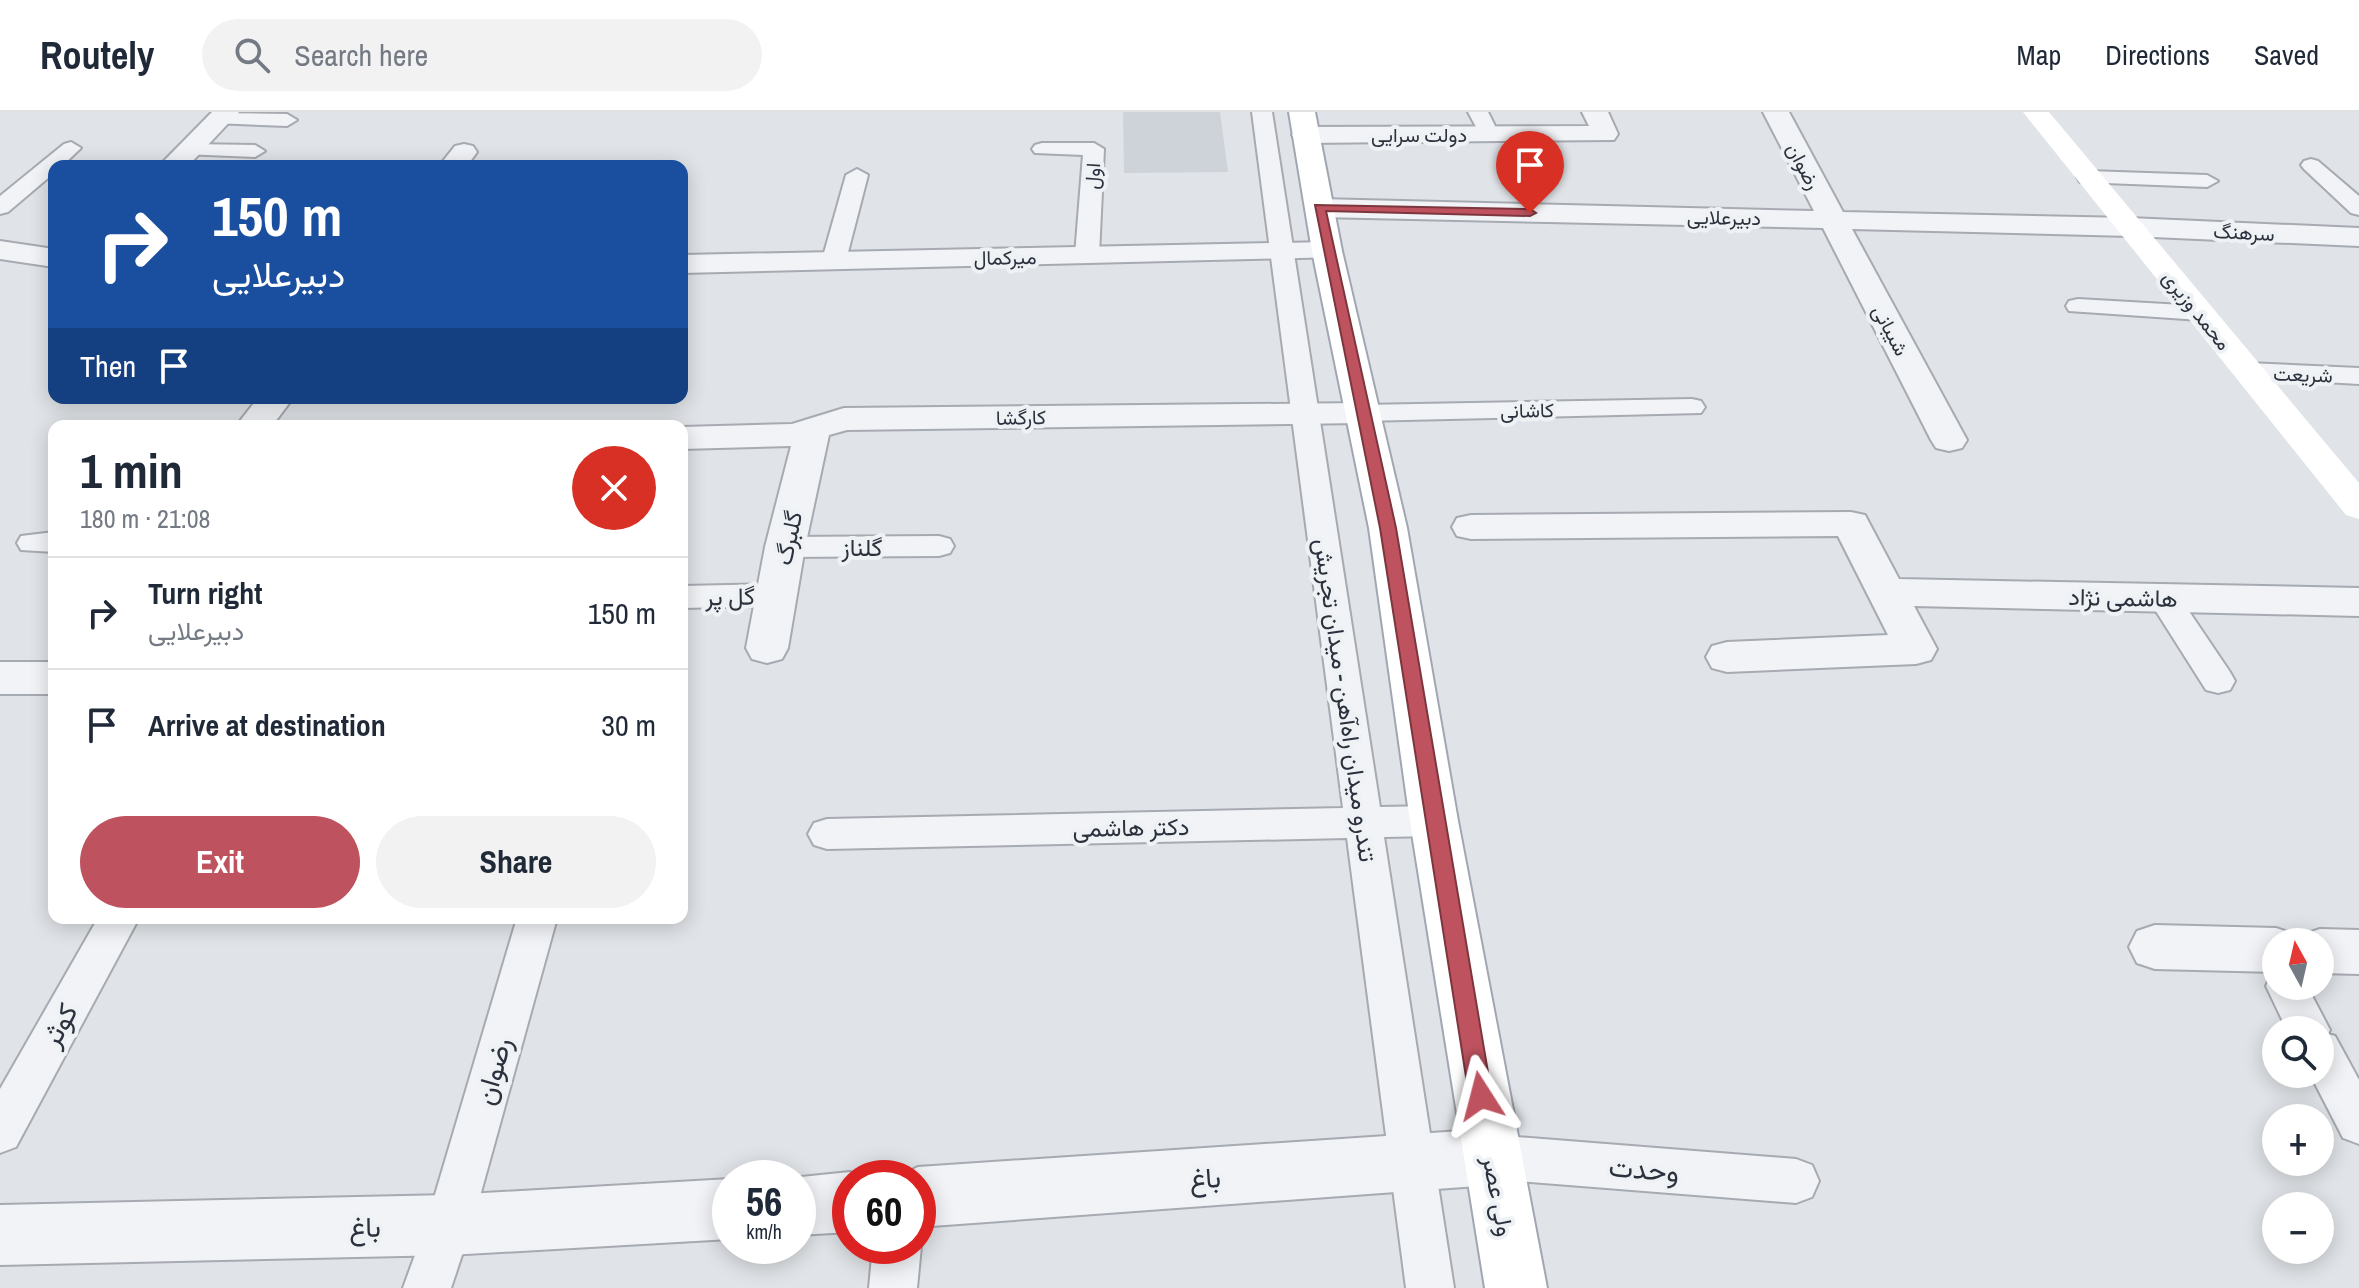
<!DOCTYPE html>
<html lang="en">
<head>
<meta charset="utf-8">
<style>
  :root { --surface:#fff; --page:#f2f2f3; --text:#1f2937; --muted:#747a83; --line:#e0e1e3; --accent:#be535f }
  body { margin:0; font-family:"Archivo Narrow",Vazirmatn,sans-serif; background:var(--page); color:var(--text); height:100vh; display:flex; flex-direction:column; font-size:30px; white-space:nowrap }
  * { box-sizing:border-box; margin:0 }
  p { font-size:26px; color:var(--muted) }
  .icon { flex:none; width:44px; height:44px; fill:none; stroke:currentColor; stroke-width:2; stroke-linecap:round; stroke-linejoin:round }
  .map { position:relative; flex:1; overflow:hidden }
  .drawer { position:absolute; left:48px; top:308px; width:640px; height:504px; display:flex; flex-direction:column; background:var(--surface); border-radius:16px; box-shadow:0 4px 20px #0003 }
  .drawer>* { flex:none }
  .hud { position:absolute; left:48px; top:48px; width:640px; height:244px; border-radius:16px; box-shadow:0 4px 20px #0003; background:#1a4fa0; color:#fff; overflow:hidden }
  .needle { width:52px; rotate:352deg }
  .controls { position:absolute; left:2262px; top:816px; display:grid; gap:16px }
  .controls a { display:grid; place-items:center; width:72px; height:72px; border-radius:50%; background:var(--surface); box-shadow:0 4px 20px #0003; font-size:40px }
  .speed { position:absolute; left:712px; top:1048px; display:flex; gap:16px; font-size:40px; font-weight:700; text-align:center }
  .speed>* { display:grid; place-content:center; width:104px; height:104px; border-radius:50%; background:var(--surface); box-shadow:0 4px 20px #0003; line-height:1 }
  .speed small { font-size:20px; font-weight:400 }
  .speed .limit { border:12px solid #d22; background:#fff; color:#111 }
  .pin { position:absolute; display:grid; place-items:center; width:68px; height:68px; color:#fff; margin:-82px -34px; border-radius:50% 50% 50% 0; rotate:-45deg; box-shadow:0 0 8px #0007 }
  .pin .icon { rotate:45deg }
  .me { position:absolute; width:88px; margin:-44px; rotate:351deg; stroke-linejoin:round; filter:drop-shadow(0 0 6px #0008) }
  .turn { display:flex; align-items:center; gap:28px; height:168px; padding:0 32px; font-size:36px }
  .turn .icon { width:104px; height:104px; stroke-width:2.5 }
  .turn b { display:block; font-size:56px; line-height:68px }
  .then { display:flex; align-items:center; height:76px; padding:0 32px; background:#0003; gap:16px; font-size:30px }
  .round { display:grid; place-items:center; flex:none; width:84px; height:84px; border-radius:42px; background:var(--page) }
  .summary { display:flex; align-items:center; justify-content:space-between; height:136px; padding:0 32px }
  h1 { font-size:48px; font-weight:800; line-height:60px }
  .cta { display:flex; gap:16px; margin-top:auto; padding:16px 32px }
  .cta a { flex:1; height:92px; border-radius:48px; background:var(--accent); color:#fff; font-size:32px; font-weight:800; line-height:92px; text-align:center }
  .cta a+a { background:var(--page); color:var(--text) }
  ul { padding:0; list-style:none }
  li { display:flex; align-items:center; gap:24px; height:112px; padding:0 32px; border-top:2px solid var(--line) }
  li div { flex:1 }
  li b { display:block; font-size:30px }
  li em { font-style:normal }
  header { display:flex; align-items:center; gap:48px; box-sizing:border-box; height:112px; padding:0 40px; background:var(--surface); border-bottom:2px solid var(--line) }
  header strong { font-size:38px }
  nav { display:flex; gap:44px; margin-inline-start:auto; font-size:28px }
  .search { width:560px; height:72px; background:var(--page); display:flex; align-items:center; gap:20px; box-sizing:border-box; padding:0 28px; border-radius:44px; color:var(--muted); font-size:30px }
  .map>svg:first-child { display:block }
  .built { fill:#ced2d9 }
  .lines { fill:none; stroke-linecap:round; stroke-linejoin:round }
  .lane-casing { stroke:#a6aab1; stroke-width:4 }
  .street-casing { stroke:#a6aab1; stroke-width:4 }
  .primary-casing { stroke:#a1a7b2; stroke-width:4 }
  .lane { fill:#f2f3f6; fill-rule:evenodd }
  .street { fill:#f2f3f6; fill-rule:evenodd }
  .secondary { fill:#fff; fill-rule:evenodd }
  .primary { fill:#fff; fill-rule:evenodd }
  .route { fill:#be535f; stroke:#7c363e; stroke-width:2 }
  .labels { text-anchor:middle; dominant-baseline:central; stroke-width:8; stroke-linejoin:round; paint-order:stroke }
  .far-street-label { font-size:20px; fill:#2b313d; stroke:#eff2f5 }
  .street-label { font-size:24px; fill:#2b313d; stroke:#eff2f5 }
  .near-street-label { font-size:28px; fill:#2b313d; stroke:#eff2f5 }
</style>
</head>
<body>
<header>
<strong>Routely</strong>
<div class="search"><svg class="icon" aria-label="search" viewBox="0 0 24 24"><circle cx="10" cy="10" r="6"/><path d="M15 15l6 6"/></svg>Search here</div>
<nav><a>Map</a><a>Directions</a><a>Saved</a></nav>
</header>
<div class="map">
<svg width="2359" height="1176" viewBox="0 0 2359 1176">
  <rect width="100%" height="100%" fill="#e0e3e7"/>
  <path class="built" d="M 1123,0 L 1220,0 L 1228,60 L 1124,61 Z"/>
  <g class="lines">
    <defs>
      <path id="lane" d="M 1252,0 L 1272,0 L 1380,695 L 1434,694 L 1447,699 L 1452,709 L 1447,719 L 1434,724 L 1384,725 L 1454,1176 L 1406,1176 L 1347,726 L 827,737 L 814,733 L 808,722 L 814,711 L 827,707 L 1343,696 Z
        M 1468,0 L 1488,0 L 1499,22 L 1496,26 L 1482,26 Z
        M 220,1 L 287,2 L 297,8 L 287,14 L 213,11 L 210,7 Z
        M 71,30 L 81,36 L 62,54 L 54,54 L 54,61 L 8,100 L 0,102 L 0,84 L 64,32 Z
        M 1042,31 L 1094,31 L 1104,37 L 1099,143 L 1095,148 L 1079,148 L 1075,143 L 1083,43 L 1035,41 L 1032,37 L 1035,33 Z
        M 189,32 L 255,33 L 265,39 L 255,45 L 182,42 L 179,38 L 182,34 Z
        M 2311,47 L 2318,49 L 2359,84 L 2359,103 L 2351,101 L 2304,57 L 2301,53 L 2304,49 Z
        M 857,57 L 868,63 L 846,148 L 842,153 L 826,153 L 822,148 L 846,63 Z
        M 2088,59 L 2207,63 L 2218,69 L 2207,75 L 2080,70 L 2077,65 L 2080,60 Z
        M 2078,187 L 2200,194 L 2209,196 L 2212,201 L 2209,206 L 2200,208 L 2069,199 L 2066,194 L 2069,189 Z
        M 2248,251 L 2359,256 L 2359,272 L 2239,265 L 2235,259 L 2239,253 Z
        M 1692,287 L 1701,289 L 1705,295 L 1701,301 L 1362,309 L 1352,307 L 1349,301 L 1352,295 L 1362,293 Z
        M 54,420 L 54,440 L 21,438 L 17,431 L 21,424 Z
        M 939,424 L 950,427 L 954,434 L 950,441 L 939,444 L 785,445 L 774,442 L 770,435 L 774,428 L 785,425 Z
        M 778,472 L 789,475 L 794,483 L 789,491 L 778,494 L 682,496 L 682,474 Z
        M 2163,474 L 2174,477 L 2230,560 L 2235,569 L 2230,578 L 2218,581 L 2206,578 L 2147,485 L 2152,477 Z
        M 98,806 L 139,806 L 16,1035 L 0,1041 L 0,977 Z
        M 517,806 L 557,806 L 472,1113 L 451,1176 L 403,1176 L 426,1113 Z
        M 2276,860 L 2276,874 L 2307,874 L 2330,918 L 2328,922 L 2335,924 L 2359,968 L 2359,1032 L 2343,1026 L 2310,962 L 2320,962 L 2320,918 L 2287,918 L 2266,874 L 2272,861 Z
        M 1491,1023 L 1796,1047 L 1812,1053 L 1819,1069 L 1812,1085 L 1796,1091 L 1491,1067 L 1475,1061 L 1468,1045 L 1475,1029 Z
        M 918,1128 L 921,1134 L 917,1176 L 869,1176 L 873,1134 L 918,1134 Z"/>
      <path id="street" d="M 212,0 L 239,0 L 188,54 L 159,54 Z
        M 1582,0 L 1608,0 L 1618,22 L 1614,28 L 1305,31 L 1296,29 L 1292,23 L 1296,17 L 1305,15 L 1589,14 Z
        M 1763,0 L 1789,0 L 1843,100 L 2130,106 L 2359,116 L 2359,134 L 2130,124 L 1852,117 L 1967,328 L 1962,336 L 1949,339 L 1936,336 L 1931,328 L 1823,116 L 1319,105 L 1309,102 L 1305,96 L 1309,90 L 1319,87 L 1814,99 Z
        M 464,32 L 473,34 L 477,40 L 467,54 L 439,54 L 455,34 Z
        M 0,129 L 54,137 L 54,155 L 0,147 Z
        M 1327,130 L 1338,133 L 1342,139 L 1338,145 L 682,161 L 682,143 Z
        M 258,286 L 293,286 L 272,314 L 236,314 Z
        M 1362,291 L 1374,294 L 1379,301 L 1374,308 L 1362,311 L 847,318 L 829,323 L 805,435 L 788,536 L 782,547 L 767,551 L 752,547 L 746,536 L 765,435 L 791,334 L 682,337 L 682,315 L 792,312 L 844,296 Z
        M 1851,400 L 1865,403 L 1899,467 L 2359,476 L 2359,504 L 1914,494 L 1937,537 L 1931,548 L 1916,552 L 1727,560 L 1712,556 L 1706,545 L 1712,534 L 1727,530 L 1888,523 L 1838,424 L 1471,427 L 1457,424 L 1452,415 L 1457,406 L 1471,403 Z
        M 0,550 L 54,550 L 54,582 L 0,582 Z
        M 2155,813 L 2276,816 L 2294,822 L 2298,830 L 2276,830 L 2276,860 L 2155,857 L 2137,851 L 2129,835 L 2137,819 Z
        M 2320,817 L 2359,818 L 2359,862 L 2320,861 L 2320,830 L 2298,830 L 2302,823 Z
        M 1491,1017 L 1512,1025 L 1520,1045 L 1512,1065 L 1491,1073 L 918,1115 L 918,1066 L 896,1066 L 918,1055 Z
        M 850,1060 L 864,1066 L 850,1066 L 850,1120 L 798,1123 L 798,1066 L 791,1066 Z
        M 730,1067 L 730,1127 L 449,1143 L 0,1153 L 0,1093 L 449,1083 Z"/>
      <path id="primary" d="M 1289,0 L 1315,0 L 1342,139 L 1407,416 L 1458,709 L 1547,1176 L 1485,1176 L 1410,709 L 1369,416 L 1312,139 Z"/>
    </defs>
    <use href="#lane" class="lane-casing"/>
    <use href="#street" class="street-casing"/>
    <use href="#primary" class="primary-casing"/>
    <use href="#lane" class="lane"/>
    <use href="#street" class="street"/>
    <path class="secondary" d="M 2023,0 L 2049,0 L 2359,371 L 2359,407 L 2346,403 Z"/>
    <use href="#primary" class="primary"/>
  </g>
  <path class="route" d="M 1315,93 L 1530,97 L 1536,101 L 1530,104 L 1326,99 L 1396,416 L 1492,984 L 1489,992 L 1481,995 L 1472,992 L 1469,984 L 1380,416 Z"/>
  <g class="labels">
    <g class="far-street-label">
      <text x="1419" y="22">دولت سرایی</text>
      <text transform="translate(1804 54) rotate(62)">رضوان</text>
      <text transform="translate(1092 64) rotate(-86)">اول</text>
      <text transform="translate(1724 105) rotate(1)">دبیرعلایی</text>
      <text transform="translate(2244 120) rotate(3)">سرهنگ</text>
      <text transform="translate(1005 145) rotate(-1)">میرکمال</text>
      <text transform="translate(2197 198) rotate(51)">محمد وزیری</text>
      <text transform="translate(1891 218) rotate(62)">شیبانی</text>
      <text transform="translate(2303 262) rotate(2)">شریعت</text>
      <text transform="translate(1527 298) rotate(-1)">کاشانی</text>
      <text transform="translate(1021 305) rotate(-1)">کارگشا</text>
    </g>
    <g class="street-label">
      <text transform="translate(788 426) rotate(-78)">گلبرگ</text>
      <text x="862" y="435">گلناز</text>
      <text transform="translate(730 484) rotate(-1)">گل پر</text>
      <text transform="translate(2123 485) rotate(1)">هاشمی نژاد</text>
      <text transform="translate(1346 588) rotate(82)">تندرو میدان راه‌آهن - میدان تجریش</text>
      <text transform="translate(1131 715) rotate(-1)">دکتر هاشمی</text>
      <text transform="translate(1499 1084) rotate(79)">ولی عصر</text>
    </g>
    <g class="near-street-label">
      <text transform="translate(59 913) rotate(-61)">کوثر</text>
      <text transform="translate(493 959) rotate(-74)">رضوان</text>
      <text transform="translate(1644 1057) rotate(5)">وحدت</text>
      <text transform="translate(1205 1066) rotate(-4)">باغ</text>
      <text transform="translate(365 1115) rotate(-1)">باغ</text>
    </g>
  </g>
</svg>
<div class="controls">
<a><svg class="needle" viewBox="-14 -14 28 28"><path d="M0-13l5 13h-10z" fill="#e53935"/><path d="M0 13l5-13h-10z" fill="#747a83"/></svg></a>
<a><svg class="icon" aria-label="search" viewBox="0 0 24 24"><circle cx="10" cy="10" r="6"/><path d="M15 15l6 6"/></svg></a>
<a>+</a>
<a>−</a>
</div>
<div class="speed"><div>56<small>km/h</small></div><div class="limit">60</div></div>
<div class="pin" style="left:1530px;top:101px;background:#d93025"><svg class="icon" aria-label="arrive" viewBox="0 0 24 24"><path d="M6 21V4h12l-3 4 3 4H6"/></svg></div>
<svg class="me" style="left:1481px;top:984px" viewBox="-20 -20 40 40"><path d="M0-17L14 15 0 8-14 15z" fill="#be535f" stroke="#fff" stroke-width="4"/></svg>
<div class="hud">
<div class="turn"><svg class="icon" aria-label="right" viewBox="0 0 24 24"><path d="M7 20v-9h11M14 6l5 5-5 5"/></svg><div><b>150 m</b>دبیرعلایی</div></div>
<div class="then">Then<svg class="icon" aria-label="arrive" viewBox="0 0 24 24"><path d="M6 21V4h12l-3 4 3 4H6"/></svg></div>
</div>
<section class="drawer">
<div class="summary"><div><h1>1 min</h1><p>180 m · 21:08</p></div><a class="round" style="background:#d93025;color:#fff"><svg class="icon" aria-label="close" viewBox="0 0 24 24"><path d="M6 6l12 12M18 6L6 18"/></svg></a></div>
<ul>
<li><svg class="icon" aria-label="right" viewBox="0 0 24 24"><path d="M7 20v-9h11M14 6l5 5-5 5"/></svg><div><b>Turn right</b><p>دبیرعلایی</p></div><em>150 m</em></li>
<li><svg class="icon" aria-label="arrive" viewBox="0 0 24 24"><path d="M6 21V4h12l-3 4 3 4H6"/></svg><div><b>Arrive at destination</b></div><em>30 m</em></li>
</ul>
<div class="cta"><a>Exit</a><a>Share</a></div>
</section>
</div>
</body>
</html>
